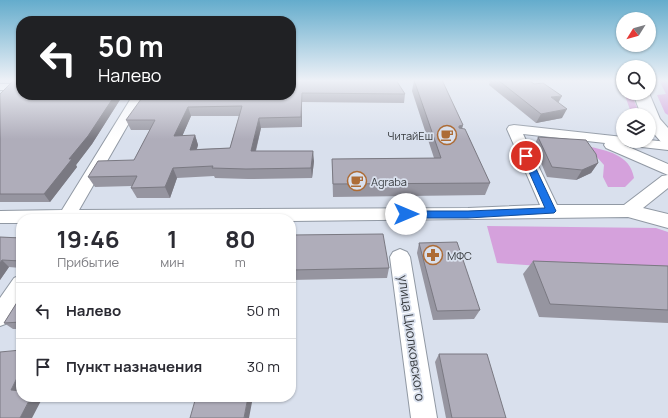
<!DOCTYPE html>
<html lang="ru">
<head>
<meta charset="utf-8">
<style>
  :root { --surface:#fff; --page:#f7f7f7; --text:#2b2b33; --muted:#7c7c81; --line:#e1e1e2 }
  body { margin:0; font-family:Manrope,sans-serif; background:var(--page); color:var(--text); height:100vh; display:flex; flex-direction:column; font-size:15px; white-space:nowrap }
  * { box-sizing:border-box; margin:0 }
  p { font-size:13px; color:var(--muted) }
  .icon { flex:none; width:22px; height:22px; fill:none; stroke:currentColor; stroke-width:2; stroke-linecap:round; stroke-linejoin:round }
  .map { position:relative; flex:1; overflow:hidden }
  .side { position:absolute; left:16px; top:214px; width:280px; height:188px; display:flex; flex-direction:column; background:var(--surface); border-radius:16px; box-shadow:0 1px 3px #0004 }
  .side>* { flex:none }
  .guide { position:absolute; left:16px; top:16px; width:280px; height:84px; border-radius:16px; box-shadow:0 1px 3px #0004; background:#202124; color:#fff; overflow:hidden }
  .needle { width:26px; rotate:233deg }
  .tools { position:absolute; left:616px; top:12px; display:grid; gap:8px }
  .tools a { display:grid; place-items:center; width:40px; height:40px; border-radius:50%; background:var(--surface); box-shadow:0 1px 3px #0004; font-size:20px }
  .pin { position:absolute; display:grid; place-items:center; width:34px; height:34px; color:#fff; margin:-17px; border:2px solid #fff; border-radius:50%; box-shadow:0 1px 4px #0007 }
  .me { position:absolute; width:44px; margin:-22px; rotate:90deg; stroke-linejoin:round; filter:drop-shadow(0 0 3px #0008) }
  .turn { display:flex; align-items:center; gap:14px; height:84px; padding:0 16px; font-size:18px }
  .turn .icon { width:52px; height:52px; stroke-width:2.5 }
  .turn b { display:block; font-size:28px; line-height:34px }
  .eta { display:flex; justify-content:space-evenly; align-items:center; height:68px; text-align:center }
  .eta b { font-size:24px; font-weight:700; line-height:28px }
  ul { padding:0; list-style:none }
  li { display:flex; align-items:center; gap:12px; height:56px; padding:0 16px; border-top:1px solid var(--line) }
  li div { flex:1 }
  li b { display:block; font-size:15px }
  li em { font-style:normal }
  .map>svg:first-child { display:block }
  .green { fill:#d5a1dc }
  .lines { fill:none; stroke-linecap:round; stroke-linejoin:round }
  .street-casing { stroke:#9199a4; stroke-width:2 }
  .primary-casing { stroke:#9199a4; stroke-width:2 }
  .street { fill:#fff; fill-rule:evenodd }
  .primary { fill:#fff; fill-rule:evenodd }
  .wall { fill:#9695a0; fill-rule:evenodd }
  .shaded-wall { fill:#7a7982 }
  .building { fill:#afadba; stroke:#7a7982; fill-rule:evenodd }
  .route { fill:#1a73e8; stroke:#114b97 }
  .labels { text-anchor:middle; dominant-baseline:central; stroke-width:3.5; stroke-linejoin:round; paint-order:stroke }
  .poi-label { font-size:11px; fill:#373a3e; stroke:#d9e0ed; text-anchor:start }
  .near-street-label { font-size:13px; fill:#373a3e; stroke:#d9e0ed }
</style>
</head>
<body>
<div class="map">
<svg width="668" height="418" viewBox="0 0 668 418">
  <rect width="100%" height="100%" fill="#d9e0ed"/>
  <path class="green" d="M 659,80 L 668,80 L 668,115 L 665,113 L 657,95 L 666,94 Z
    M 624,93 L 631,93 L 640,115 L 632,115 Z
    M 587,146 C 607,151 630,154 634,178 L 625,187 L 608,187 L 603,177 L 604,165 Z
    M 487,226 L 656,228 L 668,232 L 668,275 L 497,263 Z"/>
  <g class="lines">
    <defs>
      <path id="street" d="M 0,84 L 21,84 L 21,90 L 0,90 Z
        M 133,95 L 145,95 L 79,210 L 468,208 L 540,205 L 507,129 L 509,126 L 514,125 L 623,137 L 623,141 L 649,140 L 668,142 L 668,150 L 624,145 L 668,164 L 668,188 L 643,208 L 668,214 L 668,228 L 628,217 L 291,221 L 291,219 L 21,219 L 21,223 L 0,223 L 0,211 L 62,210 ZM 523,134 L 605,143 L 604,145 L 606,148 L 668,175 L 662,176 L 624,205 L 557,205 Z
        M 400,249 L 407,252 L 410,257 L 437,418 L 411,418 L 390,257 L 393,252 Z
        M 21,275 L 21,302 L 8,323 L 0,326 L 0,298 L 14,278 Z"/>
      <path id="primary" d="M 633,93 L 649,93 L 660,119 L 668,128 L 668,144 L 662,143 L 649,128 L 649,115 L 641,115 Z"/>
    </defs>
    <use href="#street" class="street-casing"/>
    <use href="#primary" class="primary-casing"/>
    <use href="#street" class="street"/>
    <use href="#primary" class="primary"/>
  </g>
  <path class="wall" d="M 291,80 L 405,94 L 404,103 L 302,102 L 302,127 L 261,128 L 256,151 L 314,161 L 312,178 L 248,179 L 215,178 L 214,176 L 177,178 L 170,198 L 137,198 L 131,188 L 132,186 L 95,187 L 88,177 L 134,160 L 150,130 L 131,130 L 126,120 ZM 191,116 L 239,116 L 230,148 L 197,149 L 198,145 L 195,135 L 182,136 Z
    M 414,80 L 442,80 L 463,125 L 462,129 L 490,183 L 485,195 L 333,197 L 332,159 L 434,158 L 412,91 Z
    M 488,80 L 529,80 L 558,103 L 562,118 L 536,123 L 489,85 L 490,82 Z
    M 0,94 L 21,95 L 123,95 L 92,144 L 76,165 L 77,167 L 50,202 L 0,202 Z
    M 538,137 L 598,163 L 591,173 L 576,180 L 547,177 L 534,146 Z
    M 291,235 L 389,268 L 387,278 L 291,280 Z
    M 0,237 L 21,238 L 21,268 L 9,267 L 0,280 Z
    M 419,243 L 480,310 L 474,319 L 433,320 L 417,253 Z
    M 533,261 L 668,266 L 668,323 L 539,317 L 523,274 Z
    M 21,296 L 21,329 L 13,329 L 4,323 Z
    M 439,354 L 506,418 L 446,418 L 435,362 Z"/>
  <path class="shaded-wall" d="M 302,93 L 302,127 L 301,117 Z
    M 115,95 L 123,95 L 92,144 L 76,165 L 77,167 L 50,202 L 44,194 Z
    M 562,96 L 557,105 L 551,97 Z
    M 188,107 L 191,116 L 178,146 L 174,136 Z
    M 567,109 L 562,118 L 536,123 L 541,114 Z
    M 259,118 L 261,128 L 253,161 L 251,151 Z
    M 463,125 L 459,137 L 459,126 Z
    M 195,135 L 198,145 L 193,160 L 190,150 Z
    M 313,151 L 314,161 L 312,178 L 311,168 Z
    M 598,163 L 591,173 L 576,180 L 582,170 Z
    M 173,168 L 177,178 L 170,198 L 165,187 Z
    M 2,260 L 9,267 L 0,280 L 0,263 Z
    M 21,370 L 21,394 L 11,390 Z
    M 31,397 L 43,397 L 32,418 L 20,418 Z
    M 248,397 L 253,397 L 249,418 L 244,418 Z"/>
  <path class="building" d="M 14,80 L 21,80 L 21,95 L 115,95 L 88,136 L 69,159 L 72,159 L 44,194 L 0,194 L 0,94 Z
    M 291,80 L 396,80 L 405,94 L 302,93 L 301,117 L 259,118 L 251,151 L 313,151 L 311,168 L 246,169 L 212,168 L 213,166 L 173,168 L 165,187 L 131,188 L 137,176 L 88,177 L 98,161 L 134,160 L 155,120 L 126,120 L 144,95 L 291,95 ZM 242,106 L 230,148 L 190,150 L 195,135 L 174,136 L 188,107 Z
    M 414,80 L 442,80 L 463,125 L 459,126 L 459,128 L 465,129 L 490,183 L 333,184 L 332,159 L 441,158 Z
    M 498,80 L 529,80 L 534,84 L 543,83 L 562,96 L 551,97 L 567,109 L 541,114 Z
    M 538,137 L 586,140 L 596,154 L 598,163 L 582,170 L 552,167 Z
    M 383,234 L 389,268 L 291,270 L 291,235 Z
    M 0,237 L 21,238 L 21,261 L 2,260 L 0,263 Z
    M 457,242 L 480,310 L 437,311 L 419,243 Z
    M 533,261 L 668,266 L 668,310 L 550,304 Z
    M 21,296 L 21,322 L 4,323 Z
    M 21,350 L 21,370 L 11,390 L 21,391 L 21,397 L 31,397 L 20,418 L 0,418 L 0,352 Z
    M 439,354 L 487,354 L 506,418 L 452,418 Z
    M 196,397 L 248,397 L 244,418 L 190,418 Z"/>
  <linearGradient id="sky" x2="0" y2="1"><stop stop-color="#64accc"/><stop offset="0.58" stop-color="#eef1f7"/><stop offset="1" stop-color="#eef1f7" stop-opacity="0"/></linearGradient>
  <rect width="668" height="139" fill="url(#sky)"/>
  <path class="route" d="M 526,153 L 530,156 L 556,211 L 554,213 L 468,218 L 406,218 L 402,214 L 406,211 L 468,211 L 545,208 L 522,156 Z"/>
  <defs>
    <symbol id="cafe-ring" viewBox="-11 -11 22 22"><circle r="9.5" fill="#d9e0ed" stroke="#ad6c36" stroke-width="1.5"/><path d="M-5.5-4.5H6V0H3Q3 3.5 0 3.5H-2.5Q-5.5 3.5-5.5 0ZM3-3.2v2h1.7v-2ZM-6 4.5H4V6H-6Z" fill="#ad6c36"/></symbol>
    <symbol id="pharmacy-ring" viewBox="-11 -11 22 22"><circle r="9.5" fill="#d9e0ed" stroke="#ad6c36" stroke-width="1.5"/><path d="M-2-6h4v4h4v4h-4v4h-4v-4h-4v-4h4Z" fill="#ad6c36"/></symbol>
  </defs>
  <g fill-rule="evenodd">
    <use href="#cafe-ring" x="436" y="124" width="22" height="22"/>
    <use href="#cafe-ring" x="346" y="170" width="22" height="22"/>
    <use href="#pharmacy-ring" x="422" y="244" width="22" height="22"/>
  </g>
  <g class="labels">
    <g class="poi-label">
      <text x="433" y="135" text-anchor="end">ЧитайЕш</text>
      <text x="371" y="181">Agraba</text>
      <text x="447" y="255">МФС</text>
    </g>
    <g class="near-street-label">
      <text transform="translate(412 338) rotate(82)">улица Циолковского</text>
    </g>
  </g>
</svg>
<div class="tools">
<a><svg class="needle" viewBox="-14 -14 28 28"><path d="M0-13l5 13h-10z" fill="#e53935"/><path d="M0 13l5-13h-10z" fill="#7c7c81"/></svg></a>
<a><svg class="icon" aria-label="search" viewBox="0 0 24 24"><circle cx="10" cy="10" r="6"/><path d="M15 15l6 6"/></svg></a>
<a><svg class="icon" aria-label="layers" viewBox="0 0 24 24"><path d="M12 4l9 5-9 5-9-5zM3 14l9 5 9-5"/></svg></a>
</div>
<div class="pin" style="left:526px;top:156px;background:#d93025"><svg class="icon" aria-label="arrive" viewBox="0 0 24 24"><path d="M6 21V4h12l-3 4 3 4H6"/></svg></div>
<svg class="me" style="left:406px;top:214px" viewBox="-20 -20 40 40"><circle r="19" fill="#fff"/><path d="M0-13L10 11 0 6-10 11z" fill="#1a73e8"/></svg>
<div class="guide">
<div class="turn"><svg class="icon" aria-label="left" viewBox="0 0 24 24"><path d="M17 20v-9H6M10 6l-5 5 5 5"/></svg><div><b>50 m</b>Налево</div></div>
</div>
<section class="side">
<div class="eta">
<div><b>19:46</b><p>Прибытие</p></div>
<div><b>1</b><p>мин</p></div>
<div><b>80</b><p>m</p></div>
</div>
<ul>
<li><svg class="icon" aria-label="left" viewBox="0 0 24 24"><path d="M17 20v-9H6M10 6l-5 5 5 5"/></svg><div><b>Налево</b></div><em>50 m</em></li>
<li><svg class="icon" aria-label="arrive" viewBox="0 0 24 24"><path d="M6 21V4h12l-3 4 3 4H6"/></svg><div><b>Пункт назначения</b></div><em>30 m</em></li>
</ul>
</section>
</div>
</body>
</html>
